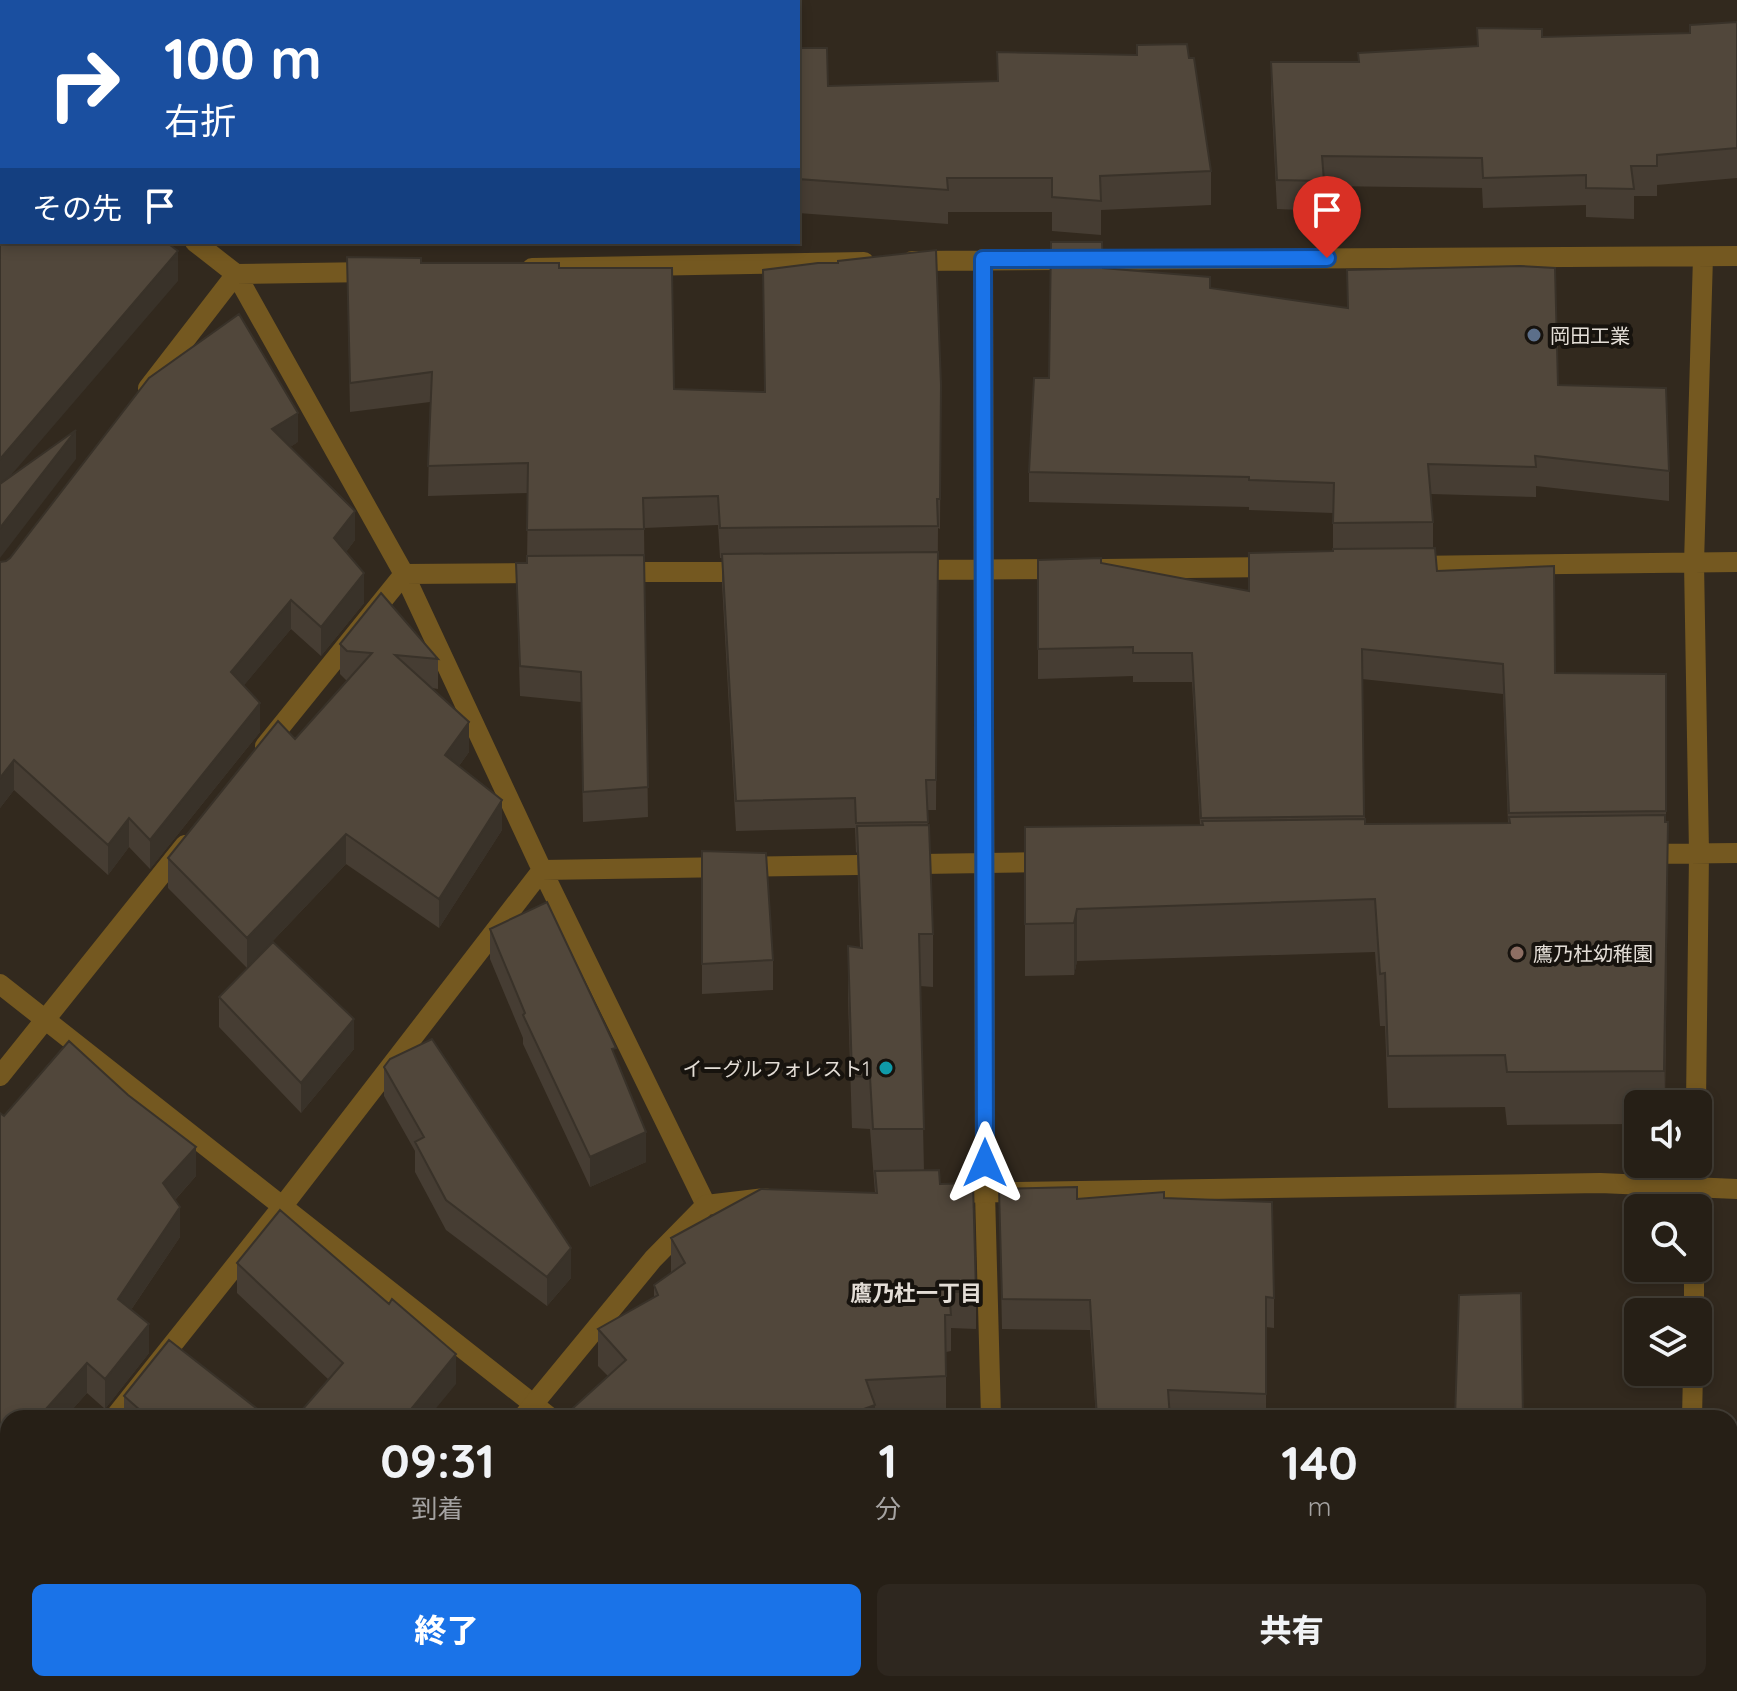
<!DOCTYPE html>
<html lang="ja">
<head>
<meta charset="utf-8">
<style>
  :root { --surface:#261f16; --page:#2e271f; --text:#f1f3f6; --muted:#a4a2a1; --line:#423d35; --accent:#1a73e8 }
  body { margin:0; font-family:Quicksand,"Noto Sans JP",sans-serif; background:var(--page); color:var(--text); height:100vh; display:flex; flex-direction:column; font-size:30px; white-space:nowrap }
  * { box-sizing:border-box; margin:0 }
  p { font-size:26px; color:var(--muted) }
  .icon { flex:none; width:44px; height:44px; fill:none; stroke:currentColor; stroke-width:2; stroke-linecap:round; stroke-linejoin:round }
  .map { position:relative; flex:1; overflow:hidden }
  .panel { position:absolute; left:0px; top:1410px; width:1738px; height:282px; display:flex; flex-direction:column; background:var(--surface); border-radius:24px 24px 0 0; box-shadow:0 4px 12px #0003,0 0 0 2px var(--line) }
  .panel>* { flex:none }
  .banner { position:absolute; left:0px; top:0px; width:800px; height:244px; box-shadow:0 4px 12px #0003,0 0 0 2px var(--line); background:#1a4fa0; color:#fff; overflow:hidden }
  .controls { position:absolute; left:1624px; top:1090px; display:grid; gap:16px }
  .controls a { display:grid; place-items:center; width:88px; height:88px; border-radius:12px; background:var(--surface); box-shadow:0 4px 12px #0003,0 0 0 2px var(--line); font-size:40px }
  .pin { position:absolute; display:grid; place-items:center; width:68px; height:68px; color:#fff; margin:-82px -34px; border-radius:50% 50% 50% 0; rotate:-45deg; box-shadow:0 0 8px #0007 }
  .pin .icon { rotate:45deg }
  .me { position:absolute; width:88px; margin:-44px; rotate:0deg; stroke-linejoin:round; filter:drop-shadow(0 0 6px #0008) }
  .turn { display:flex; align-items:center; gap:28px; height:168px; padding:0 32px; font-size:36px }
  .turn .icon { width:104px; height:104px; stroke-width:2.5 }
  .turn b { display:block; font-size:56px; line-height:68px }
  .then { display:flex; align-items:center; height:76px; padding:0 32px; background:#0003; gap:16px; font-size:30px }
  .eta { display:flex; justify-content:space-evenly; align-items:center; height:136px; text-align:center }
  .eta b { font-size:48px; font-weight:800; line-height:56px }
  .primary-button { display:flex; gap:16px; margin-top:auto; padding:16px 32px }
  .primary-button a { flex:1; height:92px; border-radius:12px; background:var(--accent); color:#fff; font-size:32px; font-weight:800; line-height:92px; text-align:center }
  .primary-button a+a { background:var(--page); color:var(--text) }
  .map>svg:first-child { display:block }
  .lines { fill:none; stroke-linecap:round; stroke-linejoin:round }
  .minor { stroke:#745820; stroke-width:20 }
  .tertiary { stroke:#745820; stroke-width:20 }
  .wall { fill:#463d33; fill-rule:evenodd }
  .shaded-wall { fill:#393229 }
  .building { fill:#51473b; stroke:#393229; stroke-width:2 }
  .route-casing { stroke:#114b97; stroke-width:20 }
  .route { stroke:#1a73e8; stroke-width:14 }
  .service-dot { fill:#5c6f8a; stroke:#17130e; stroke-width:3 }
  .education-dot { fill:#8d6e63; stroke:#17130e; stroke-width:3 }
  .culture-dot { fill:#0f9aa8; stroke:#17130e; stroke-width:3 }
  .labels { text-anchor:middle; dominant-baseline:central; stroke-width:8; stroke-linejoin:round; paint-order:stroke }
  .poi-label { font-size:20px; fill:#e3ddd6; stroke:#17130e; text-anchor:start }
  .neighbourhood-label { font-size:22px; font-weight:bold; fill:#e3ddd6; stroke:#17130e }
</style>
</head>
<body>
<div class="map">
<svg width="1737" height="1691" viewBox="0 0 1737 1691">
  <rect width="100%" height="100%" fill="#32291e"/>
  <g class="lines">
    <path class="minor" d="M 0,87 L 2,88
      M 195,242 L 236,274 L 404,574 L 542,870 L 706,1205
      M 983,259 L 985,1193 L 991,1418
      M 912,261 L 1737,256
      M 532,268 L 864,262
      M 236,274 L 372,272
      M 148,388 L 236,274
      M 1411,566 L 1737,562
      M 1103,569 L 1275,567
      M 911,570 L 1063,569
      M 619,572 L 747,572
      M 265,746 L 404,574 L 543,573
      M 1642,854 L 1737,853
      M 0,984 L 551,1418
      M 0,1076 L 185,845
      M 1696,1104 L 1699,853 L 1694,563 L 1703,257
      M 1696,1187 L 1696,1164
      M 114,1418 L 282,1207 L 542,870 L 1050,862
      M 1730,1503 L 1737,1503
      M 998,1684 L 999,1691
      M 715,1691 L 720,1684"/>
    <path class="tertiary" d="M 945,1193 L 1600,1183 L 1737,1189
      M 1695,1208 L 1696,1187
      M 1694,1312 L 1694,1268
      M 522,1418 L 653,1259 L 706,1205 L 765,1198
      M 1692,1418 L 1693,1372
      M 1698,1684 L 1698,1691
      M 313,1691 L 319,1684"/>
  </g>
  <path class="wall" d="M 15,0 L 88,0 L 87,2 L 18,2 Z
    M 254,0 L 430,0 L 430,2 L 256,2 Z
    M 1737,22 L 1737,178 L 1657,185 L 1657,196 L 1634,196 L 1634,219 L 1586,217 L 1586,205 L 1483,208 L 1482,188 L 1324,186 L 1324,211 L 1277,209 L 1271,92 L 1271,62 L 1358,62 L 1358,53 L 1477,46 L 1477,28 L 1542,37 L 1690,33 Z
    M 798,48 L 828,86 L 997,81 L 997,52 L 1189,58 L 1211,171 L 1211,205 L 1101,210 L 1101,235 L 1052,231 L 1052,212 L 948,212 L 948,224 L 798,213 Z
    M 347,257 L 421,263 L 559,268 L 674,389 L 765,392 L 941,385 L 940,529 L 938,528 L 936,810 L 927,810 L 933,934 L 933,987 L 920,986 L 924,1171 L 940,1184 L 976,1292 L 976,1329 L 951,1328 L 951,1351 L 946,1352 L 946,1413 L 875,1416 L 875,1418 L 608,1376 L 598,1366 L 598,1329 L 654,1298 L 654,1285 L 671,1273 L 671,1238 L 875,1193 L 870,1129 L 852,1128 L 848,999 L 848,946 L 860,948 L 857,852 L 856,853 L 855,828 L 736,831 L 722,584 L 722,558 L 720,558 L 718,525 L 644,528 L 648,817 L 583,822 L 581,702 L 520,696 L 516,563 L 527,563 L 528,493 L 428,496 L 430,402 L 350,412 Z
    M 1103,268 L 1210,288 L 1558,385 L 1669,471 L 1669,501 L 1536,486 L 1536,497 L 1431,494 L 1433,522 L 1433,548 L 1437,571 L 1555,673 L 1666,674 L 1666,822 L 1668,874 L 1665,1104 L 1638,1104 L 1638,1124 L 1507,1125 L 1505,1107 L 1388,1108 L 1385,1026 L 1380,1026 L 1375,952 L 1077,961 L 1074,975 L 1025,976 L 1025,827 L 1200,825 L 1192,682 L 1133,682 L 1133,676 L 1038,679 L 1038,560 L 1101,563 L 1249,591 L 1333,551 L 1333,513 L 1249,510 L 1249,507 L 1029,502 L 1029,472 L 1049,378 ZM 1362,679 L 1503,694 L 1508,823 L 1365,824 Z
    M 298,442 L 290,447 L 355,540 L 346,552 L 364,603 L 321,656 L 291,629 L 244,685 L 260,732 L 150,869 L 129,847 L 108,875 L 14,790 L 0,808 L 0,562 L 6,561 Z
    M 340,644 L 438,659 L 438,689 L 432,688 L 469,752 L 459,766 L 502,830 L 439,928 L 346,864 L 247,968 L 168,888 L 168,858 L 295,739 L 347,681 L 340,674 Z
    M 702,851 L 773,960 L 773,990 L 702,994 Z
    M 490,929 L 616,1059 L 646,1162 L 590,1187 L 523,1044 L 523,1038 L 490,959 Z
    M 219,997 L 354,1049 L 301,1113 L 219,1027 Z
    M 384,1067 L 571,1278 L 547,1306 L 446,1230 L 415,1172 L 415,1151 L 384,1096 Z
    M 4,1116 L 196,1176 L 175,1200 L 180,1237 L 131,1310 L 149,1353 L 105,1409 L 87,1393 L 7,1482 L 0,1542 Z
    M 999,1189 L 1077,1199 L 1164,1198 L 1274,1298 L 1274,1328 L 1266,1327 L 1266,1418 L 1096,1418 L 1090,1330 L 1002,1329 Z
    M 237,1263 L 456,1384 L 329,1380 L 237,1293 Z
    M 124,1396 L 269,1418 L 124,1418 Z
    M 8,1541 L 8,1599 L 0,1591 L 0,1544 Z
    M 1043,1684 L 1651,1684 L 1652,1691 L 1044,1691 Z"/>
  <path class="shaded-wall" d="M 66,0 L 88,0 L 87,2 L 64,2 Z
    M 2,114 L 2,143 L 0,146 L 0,116 Z
    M 178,251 L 178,281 L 0,488 L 0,459 Z
    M 298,413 L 298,442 L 272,459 L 272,429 Z
    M 76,430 L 76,459 L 0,558 L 0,528 Z
    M 355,511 L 355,540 L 334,568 L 334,538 Z
    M 364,573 L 364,603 L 321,656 L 321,627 Z
    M 291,600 L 291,629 L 231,701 L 231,672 Z
    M 260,703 L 260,732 L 150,869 L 150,840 Z
    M 469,722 L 469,752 L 445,785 L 445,755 Z
    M 14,760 L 14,790 L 0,808 L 0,778 Z
    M 502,800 L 502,830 L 439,928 L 439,899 Z
    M 129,818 L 129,847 L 108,875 L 108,845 Z
    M 1668,822 L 1668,874 L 1664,1104 L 1664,1071 Z
    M 346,834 L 346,864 L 247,968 L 247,938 Z
    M 1077,909 L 1077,961 L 1074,975 L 1074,923 Z
    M 354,1019 L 354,1049 L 301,1113 L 301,1083 Z
    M 646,1132 L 646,1162 L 590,1187 L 590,1157 Z
    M 196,1147 L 196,1176 L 163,1213 L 163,1183 Z
    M 180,1207 L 180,1237 L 118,1329 L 118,1299 Z
    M 571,1248 L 571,1278 L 547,1306 L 547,1277 Z
    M 149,1324 L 149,1353 L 105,1409 L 105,1379 Z
    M 456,1354 L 456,1384 L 428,1418 L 404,1418 Z
    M 87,1363 L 87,1393 L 65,1418 L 38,1418 Z
    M 875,1405 L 875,1418 L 839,1418 Z
    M 8,1451 L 8,1481 L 0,1490 L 0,1460 Z
    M 8,1509 L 8,1539 L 0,1542 L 0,1512 Z
    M 214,1684 L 236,1684 L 230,1691 L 209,1691 Z
    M 586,1684 L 619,1684 L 613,1691 L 579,1691 Z"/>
  <path class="building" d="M 51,0 L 66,0 L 64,2 L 53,2 Z
    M 286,0 L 430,0 L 430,2 L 286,2 Z
    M 457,0 L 523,0 L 523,2 L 457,2 Z
    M 655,0 L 717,0 L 717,2 L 655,2 Z
    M 1737,22 L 1737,148 L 1657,155 L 1657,166 L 1631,166 L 1634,189 L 1586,188 L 1586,175 L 1483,178 L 1482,158 L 1322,156 L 1324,181 L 1277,180 L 1271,62 L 1359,62 L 1358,53 L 1478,46 L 1477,28 L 1542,29 L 1542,37 L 1690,33 L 1690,25 Z
    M 1187,44 L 1189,58 L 1194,58 L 1211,171 L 1100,176 L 1101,201 L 1052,197 L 1052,178 L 947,178 L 948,190 L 798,179 L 798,48 L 827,48 L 828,86 L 998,81 L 997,52 L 1137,55 L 1137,45 Z
    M 0,99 L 2,101 L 2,114 L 0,116 Z
    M 0,144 L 2,146 L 2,242 L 166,242 L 178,251 L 0,459 Z
    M 1051,242 L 1102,242 L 1103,268 L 1210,277 L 1210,288 L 1348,308 L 1347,270 L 1520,266 L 1555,268 L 1558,385 L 1666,388 L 1669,471 L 1535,456 L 1536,467 L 1428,464 L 1433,522 L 1333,523 L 1334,483 L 1249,480 L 1249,477 L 1029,472 L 1034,378 L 1049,378 Z
    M 936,250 L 941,385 L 940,499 L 937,499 L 938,526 L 720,528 L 718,496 L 643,498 L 644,529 L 527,530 L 528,463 L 428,466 L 432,372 L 350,383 L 347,257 L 421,258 L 421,263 L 559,263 L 559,268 L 672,268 L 674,389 L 765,392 L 763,270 L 818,263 L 838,263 L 838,261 Z
    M 239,314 L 298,413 L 272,429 L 355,511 L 334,538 L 364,573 L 321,627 L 291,600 L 231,672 L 260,703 L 150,840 L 129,818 L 108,845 L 14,760 L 0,778 L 0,562 L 6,561 L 10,558 L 149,378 Z
    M 76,430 L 0,528 L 0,484 Z
    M 1435,548 L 1437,571 L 1554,566 L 1555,673 L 1666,674 L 1666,811 L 1509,813 L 1503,664 L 1362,649 L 1364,816 L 1201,818 L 1192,653 L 1133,653 L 1133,647 L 1038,649 L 1038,560 L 1101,558 L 1101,563 L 1249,591 L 1249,553 L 1333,551 L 1333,549 Z
    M 938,552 L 936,780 L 926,780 L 928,822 L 856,823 L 855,798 L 736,801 L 722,554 Z
    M 644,555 L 648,787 L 583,792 L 581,672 L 520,666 L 516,563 L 527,563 L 527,556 Z
    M 381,593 L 438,659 L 395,655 L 469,722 L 445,755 L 502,800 L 439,899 L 346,834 L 247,938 L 168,858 L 278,721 L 295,739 L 372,653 L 347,651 L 340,644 Z
    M 1665,815 L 1665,822 L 1668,822 L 1664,1071 L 1507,1072 L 1505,1055 L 1388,1056 L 1385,973 L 1380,974 L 1375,899 L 1077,909 L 1074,923 L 1025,924 L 1025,827 L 1203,825 L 1202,821 L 1365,819 L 1365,824 L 1510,823 L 1509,817 Z
    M 929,825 L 933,934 L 919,934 L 924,1129 L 873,1129 L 870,1077 L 852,1076 L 848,946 L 862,948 L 857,826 Z
    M 702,851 L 766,853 L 773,960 L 702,964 Z
    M 547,902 L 616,1048 L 612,1049 L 646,1132 L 590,1157 L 523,1015 L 525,1013 L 490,929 Z
    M 273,942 L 354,1019 L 301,1083 L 219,997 Z
    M 432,1039 L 571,1248 L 547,1277 L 446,1200 L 415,1142 L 424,1137 L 384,1067 L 390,1059 Z
    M 69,1041 L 128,1095 L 196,1147 L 163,1183 L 180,1207 L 118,1299 L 149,1324 L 105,1379 L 87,1363 L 38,1418 L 8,1418 L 8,1451 L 0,1460 L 0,1113 L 4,1116 Z
    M 939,1170 L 940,1184 L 973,1183 L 976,1292 L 949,1292 L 951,1315 L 945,1315 L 946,1376 L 866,1380 L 875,1405 L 839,1418 L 562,1418 L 626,1360 L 598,1329 L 658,1295 L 654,1285 L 685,1263 L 671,1238 L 761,1189 L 877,1193 L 875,1171 Z
    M 1077,1187 L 1077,1199 L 1164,1192 L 1164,1198 L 1272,1202 L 1274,1298 L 1266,1297 L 1266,1394 L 1168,1390 L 1170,1418 L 1097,1418 L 1090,1300 L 1002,1299 L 999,1189 Z
    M 280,1210 L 389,1304 L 392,1299 L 456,1354 L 404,1418 L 295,1418 L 343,1363 L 237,1263 Z
    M 1521,1293 L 1523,1418 L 1455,1418 L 1459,1295 Z
    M 169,1340 L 269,1418 L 149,1418 L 124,1396 Z
    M 0,1477 L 8,1483 L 8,1509 L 0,1512 Z
    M 8,1541 L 8,1569 L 0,1561 L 0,1544 Z
    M 85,1684 L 214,1684 L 209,1691 L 79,1691 Z
    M 360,1684 L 586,1684 L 579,1691 L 354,1691 Z
    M 735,1684 L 949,1684 L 956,1691 L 728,1691 Z
    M 1046,1684 L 1651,1684 L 1652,1691 L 1227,1691 L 1171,1688 L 1170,1691 L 1046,1691 Z"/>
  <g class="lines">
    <defs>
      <path id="route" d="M 985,1163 L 983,259 L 1327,258"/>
    </defs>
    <use href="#route" class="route-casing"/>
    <use href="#route" class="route"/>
  </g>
  <circle class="service-dot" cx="1534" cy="335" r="8"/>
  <circle class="education-dot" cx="1517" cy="953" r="8"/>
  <circle class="culture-dot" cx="886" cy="1068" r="8"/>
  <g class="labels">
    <g class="poi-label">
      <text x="1550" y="335">岡田工業</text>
      <text x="1533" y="953">鷹乃杜幼稚園</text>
      <text x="870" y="1068" text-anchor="end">イーグルフォレスト1</text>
    </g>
    <g class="neighbourhood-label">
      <text x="916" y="1293">鷹乃杜一丁目</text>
    </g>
  </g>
</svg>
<div class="controls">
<a><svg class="icon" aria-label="sound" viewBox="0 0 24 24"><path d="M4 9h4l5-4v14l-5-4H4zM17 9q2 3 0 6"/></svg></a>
<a><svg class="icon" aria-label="search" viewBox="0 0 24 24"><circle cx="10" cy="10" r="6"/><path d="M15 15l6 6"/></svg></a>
<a><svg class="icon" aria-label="layers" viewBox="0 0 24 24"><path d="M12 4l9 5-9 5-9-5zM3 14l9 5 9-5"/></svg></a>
</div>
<div class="pin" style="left:1327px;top:258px;background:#d93025"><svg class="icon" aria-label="arrive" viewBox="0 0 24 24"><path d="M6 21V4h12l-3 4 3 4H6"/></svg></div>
<svg class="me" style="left:985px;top:1163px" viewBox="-20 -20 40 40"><path d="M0-17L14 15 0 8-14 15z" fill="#1a73e8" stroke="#fff" stroke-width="4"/></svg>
<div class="banner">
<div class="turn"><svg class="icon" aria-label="right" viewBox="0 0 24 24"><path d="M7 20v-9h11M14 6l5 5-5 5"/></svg><div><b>100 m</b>右折</div></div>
<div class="then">その先<svg class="icon" aria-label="arrive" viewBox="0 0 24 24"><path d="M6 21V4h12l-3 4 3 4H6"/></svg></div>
</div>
<section class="panel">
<div class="eta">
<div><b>09:31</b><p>到着</p></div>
<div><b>1</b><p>分</p></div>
<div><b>140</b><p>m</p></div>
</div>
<div class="primary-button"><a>終了</a><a>共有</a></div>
</section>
</div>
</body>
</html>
